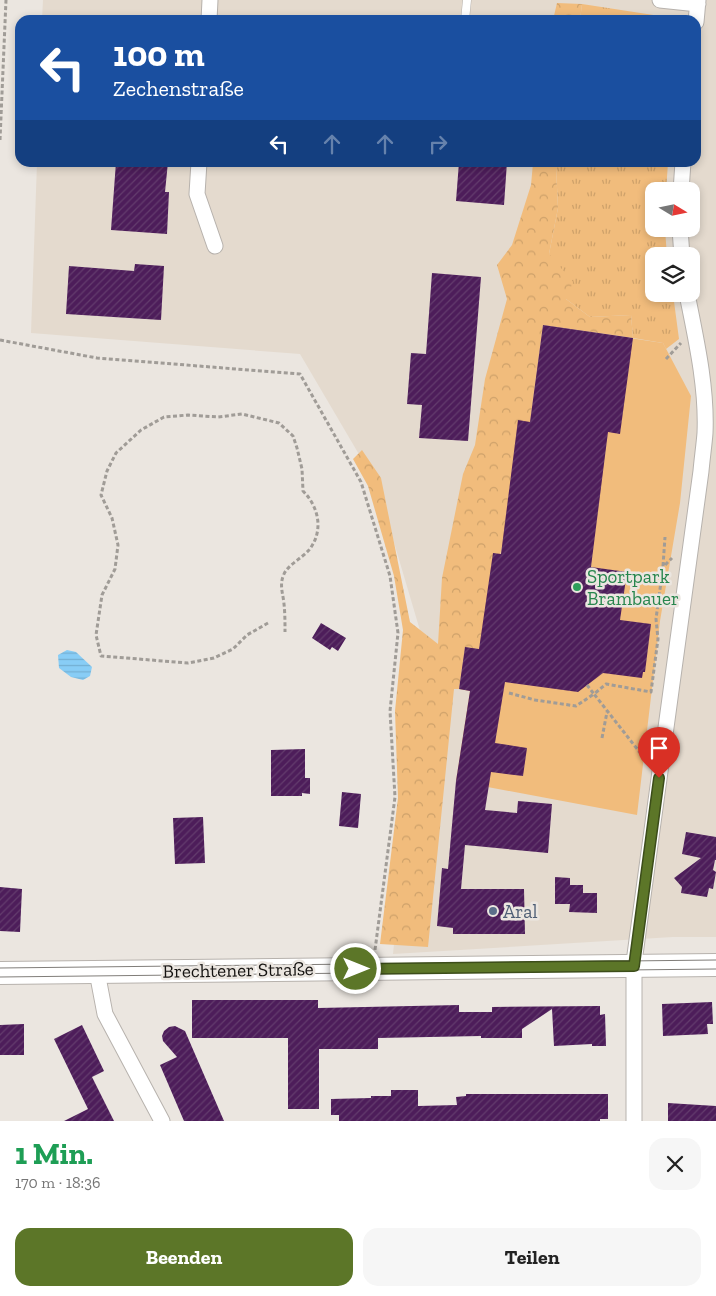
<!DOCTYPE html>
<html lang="de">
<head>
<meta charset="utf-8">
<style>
  :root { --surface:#fff; --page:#f6f6f6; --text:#222; --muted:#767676; --accent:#5c7628 }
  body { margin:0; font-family:"Zilla Slab",serif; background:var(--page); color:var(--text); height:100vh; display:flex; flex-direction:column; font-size:19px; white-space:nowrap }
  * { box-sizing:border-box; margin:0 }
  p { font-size:16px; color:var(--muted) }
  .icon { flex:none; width:28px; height:28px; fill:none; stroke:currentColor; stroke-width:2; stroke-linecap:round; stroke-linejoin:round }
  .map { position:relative; height:1121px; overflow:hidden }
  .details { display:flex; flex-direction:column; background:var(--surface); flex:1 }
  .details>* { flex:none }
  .banner { position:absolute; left:15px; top:15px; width:686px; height:152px; border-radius:15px; box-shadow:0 2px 8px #0003; background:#1a4fa0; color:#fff; overflow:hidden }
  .needle { width:32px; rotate:100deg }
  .buttons { position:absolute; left:645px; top:182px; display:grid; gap:10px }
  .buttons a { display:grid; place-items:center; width:55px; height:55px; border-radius:10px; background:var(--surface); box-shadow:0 2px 8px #0003; font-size:25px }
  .pin { position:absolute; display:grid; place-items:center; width:42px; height:42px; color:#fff; margin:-51px -21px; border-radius:50% 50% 50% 0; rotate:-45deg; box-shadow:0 0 5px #0007 }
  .pin .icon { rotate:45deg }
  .me { position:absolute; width:55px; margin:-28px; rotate:90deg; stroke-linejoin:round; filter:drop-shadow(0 0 4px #0008) }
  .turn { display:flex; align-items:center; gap:18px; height:105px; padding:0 15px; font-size:22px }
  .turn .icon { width:65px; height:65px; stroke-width:2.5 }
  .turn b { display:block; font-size:35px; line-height:42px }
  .lanes { display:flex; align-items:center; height:48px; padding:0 15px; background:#0003; justify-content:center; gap:25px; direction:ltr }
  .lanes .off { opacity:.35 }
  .round { display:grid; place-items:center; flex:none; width:52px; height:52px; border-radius:15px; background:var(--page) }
  .summary { display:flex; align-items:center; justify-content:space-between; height:85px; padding:0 15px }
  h1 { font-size:30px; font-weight:800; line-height:38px; color:#1e9e55 }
  .button { display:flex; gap:10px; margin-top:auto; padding:10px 15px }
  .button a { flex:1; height:58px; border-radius:15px; background:var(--accent); color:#fff; font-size:20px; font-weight:800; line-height:58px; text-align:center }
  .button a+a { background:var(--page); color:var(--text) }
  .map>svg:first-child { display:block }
  .built { fill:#e4dace; fill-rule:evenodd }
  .grass { fill:url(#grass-tufts) }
  .forest { fill:url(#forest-crowns) }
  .pitch { fill:#f1bc7c }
  .water { fill:url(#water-rules) }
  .building { fill:url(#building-hatch) }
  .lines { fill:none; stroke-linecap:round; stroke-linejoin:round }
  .lane-casing { stroke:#b7b2ad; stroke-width:9 }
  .street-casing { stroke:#b7b2ad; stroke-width:17 }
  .secondary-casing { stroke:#b7b2ad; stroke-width:24 }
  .path { stroke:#a09c97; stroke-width:3; stroke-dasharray:4 2.5; stroke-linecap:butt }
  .lane { stroke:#fff; stroke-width:8 }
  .street { stroke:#fff; stroke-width:15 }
  .secondary { stroke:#fff; stroke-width:22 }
  .tram { stroke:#807d79; stroke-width:1 }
  .route-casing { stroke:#3c4d1a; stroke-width:12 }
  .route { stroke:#5c7628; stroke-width:9 }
  .leisure-dot { fill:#2e9e5b; stroke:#ebe6e0; stroke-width:2 }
  .service-dot { fill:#5c6f8a; stroke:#ebe6e0; stroke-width:2 }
  .labels { text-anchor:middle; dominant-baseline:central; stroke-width:5; stroke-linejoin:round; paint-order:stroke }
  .leisure-label { font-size:19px; fill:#27864d; stroke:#ebe6e0; text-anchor:start }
  .service-label { font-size:19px; fill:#4e5e75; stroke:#ebe6e0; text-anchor:start }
  .street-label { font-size:19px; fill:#151311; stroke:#ebe6e0 }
</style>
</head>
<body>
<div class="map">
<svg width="716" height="1121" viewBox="0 0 716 1121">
  <defs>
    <pattern id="grass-tufts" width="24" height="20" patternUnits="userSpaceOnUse" patternTransform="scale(1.25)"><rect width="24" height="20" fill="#f1bc7c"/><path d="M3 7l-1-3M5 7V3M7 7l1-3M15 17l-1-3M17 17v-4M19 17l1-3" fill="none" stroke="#cea16a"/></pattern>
    <pattern id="forest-crowns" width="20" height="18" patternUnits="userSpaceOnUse" patternTransform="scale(1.25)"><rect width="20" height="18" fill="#f1bc7c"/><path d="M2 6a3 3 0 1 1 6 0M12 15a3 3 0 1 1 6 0" fill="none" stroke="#cea16a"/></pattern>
    <pattern id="water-rules" width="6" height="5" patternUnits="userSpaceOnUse" patternTransform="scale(1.25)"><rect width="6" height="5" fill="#88cdf6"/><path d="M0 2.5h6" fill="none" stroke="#74afd2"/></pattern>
    <pattern id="building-hatch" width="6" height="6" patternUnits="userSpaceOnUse" patternTransform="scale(1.25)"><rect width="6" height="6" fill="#4d1d5a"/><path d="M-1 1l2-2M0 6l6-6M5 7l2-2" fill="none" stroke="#633c6d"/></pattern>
  </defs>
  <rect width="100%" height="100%" fill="#ebe6e0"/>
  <path class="built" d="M 43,0 L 716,0 L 716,937 L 673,937 L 393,954 L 424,644 L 377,485 L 300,354 L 31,333 L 37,163 L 696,162 L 696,20 L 42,20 ZM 654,191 L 691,191 L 691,229 L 654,229 ZM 654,256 L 691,256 L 691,294 L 654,294 Z"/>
  <path class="grass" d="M 582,4 L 660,16 L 666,20 L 580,20 Z
    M 559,163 L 668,163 L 666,191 L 654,191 L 654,229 L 665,229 L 667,256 L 654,256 L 654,294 L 673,294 L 679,339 L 666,349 L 663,343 L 633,338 L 631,315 L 590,317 L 566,299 L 549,254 L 558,208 L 556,167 Z"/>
  <path class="forest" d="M 557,3 L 582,4 L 580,20 L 553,20 Z
    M 533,163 L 559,163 L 556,167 L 558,208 L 549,254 L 573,282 L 566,299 L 590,317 L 631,315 L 633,338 L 543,325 L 530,422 L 479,649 L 465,647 L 459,689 L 454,689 L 428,947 L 380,944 L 398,798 L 395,711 L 403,630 L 394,576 L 368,486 L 353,459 L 362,450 L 381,478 L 410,622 L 438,644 L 442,578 L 463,474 L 475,445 L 485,379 L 507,299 L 497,265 L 512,245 L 531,185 Z"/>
  <path class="pitch" d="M 543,325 L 663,343 L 691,396 L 680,503 L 660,621 L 637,815 L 456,781 L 470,691 L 459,689 L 465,647 L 479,649 L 493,553 L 501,554 L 518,420 L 530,422 Z"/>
  <path class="water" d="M 67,650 L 76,652 L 92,667 L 90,676 L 83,680 L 71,677 L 59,668 L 58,655 Z"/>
  <path class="building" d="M 116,162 L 168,162 L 165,192 L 169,192 L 167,234 L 111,230 Z
    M 459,162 L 507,162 L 504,205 L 456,201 Z
    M 135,264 L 164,266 L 161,320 L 66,314 L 69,266 L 134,271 Z
    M 432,273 L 481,277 L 468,441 L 419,438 L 422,405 L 407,404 L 411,353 L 426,354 Z
    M 543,325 L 633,338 L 620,434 L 608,432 L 591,567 L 627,572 L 620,620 L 651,624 L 645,672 L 643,672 L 642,678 L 603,673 L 578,692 L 505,682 L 495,743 L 527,748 L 523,776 L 491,772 L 485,810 L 517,813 L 518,801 L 552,804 L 548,853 L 465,845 L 461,889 L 524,889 L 525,934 L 453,934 L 453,928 L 437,926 L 442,868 L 448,869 L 456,781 L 470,691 L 459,689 L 465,647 L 479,649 L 493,553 L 501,554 L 518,420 L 530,422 Z
    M 321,623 L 346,638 L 338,651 L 332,647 L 330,650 L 312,638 Z
    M 305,749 L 305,778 L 310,778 L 310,794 L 302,793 L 302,796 L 271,796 L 271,750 Z
    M 342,792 L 361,794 L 358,828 L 339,826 Z
    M 203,817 L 205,863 L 175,864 L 173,818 Z
    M 686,832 L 716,837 L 716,860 L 715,860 L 713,870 L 716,872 L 713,889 L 709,888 L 707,897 L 681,893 L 682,887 L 674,878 L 701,858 L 682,854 Z
    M 555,877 L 570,878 L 570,885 L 583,885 L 583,893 L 597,893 L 597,913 L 569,912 L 570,904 L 555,904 Z
    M 0,887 L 22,889 L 20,932 L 0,931 Z
    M 192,1000 L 318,1000 L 318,1008 L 459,1005 L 459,1012 L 492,1012 L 492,1007 L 600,1006 L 600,1015 L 605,1014 L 606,1046 L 592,1046 L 592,1044 L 554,1046 L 552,1009 L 522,1029 L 522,1038 L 481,1038 L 481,1036 L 378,1038 L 378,1049 L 319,1049 L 319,1109 L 288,1109 L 288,1038 L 192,1038 Z
    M 712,1002 L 713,1024 L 707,1024 L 708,1034 L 663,1036 L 662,1004 Z
    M 24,1024 L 24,1055 L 0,1055 L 0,1025 Z
    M 82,1025 L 104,1071 L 92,1077 L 114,1121 L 64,1121 L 88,1109 L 54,1039 Z
    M 175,1026 L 185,1031 L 224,1121 L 184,1121 L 160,1065 L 177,1057 L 163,1041 L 162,1036 L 164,1031 L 169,1027 Z
    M 391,1090 L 418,1090 L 418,1106 L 457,1105 L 456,1097 L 466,1096 L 466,1094 L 608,1094 L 608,1119 L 600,1119 L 600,1121 L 339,1121 L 339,1115 L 331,1115 L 331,1099 L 371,1098 L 371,1096 L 391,1096 Z
    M 668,1103 L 716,1106 L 716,1121 L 668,1121 Z"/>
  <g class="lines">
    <defs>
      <path id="lane" d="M 465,20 L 467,0"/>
      <path id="street" d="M 660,0 L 698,4
        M 209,20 L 210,0
        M 696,22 L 698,0
        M 199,162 L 197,194 L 215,246
        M 681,191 L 683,162
        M 680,229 L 682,256
        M 97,972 L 105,1014 L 162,1121
        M 634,1121 L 634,962 L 701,471 C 702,459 704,446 705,433 C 707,387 696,339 687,294"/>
      <path id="secondary" d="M 0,973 L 716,965"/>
    </defs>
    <use href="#lane" class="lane-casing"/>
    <use href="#street" class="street-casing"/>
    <use href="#secondary" class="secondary-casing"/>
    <path class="path" d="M 0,140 L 6,0
      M 0,340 L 97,358 L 300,374 L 361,482 L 390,576 L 398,633 L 390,711 L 395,797 L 375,950
      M 666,359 L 681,343
      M 663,566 L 665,537
      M 268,623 L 247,635 L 233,649 L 214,658 L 188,663 L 101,656 L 96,635 L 102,595 L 115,569 L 118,545 L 112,518 L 101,495 L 107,471 L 116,453 L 141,430 L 164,417 L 188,415 L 218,417 L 242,414 L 279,423 L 293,436 L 297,448 L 302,469 L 303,491 C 319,507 324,531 309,550 C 302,558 288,565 284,574 C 279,585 283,593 284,604 C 285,613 285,623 285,632
      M 509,693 L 535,700 L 576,706 L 594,694 L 587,685
      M 602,738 L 607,712
      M 645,759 L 594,694 L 606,684 L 651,692 L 658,639 L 656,619 L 663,567 L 672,558"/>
    <use href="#lane" class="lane"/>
    <use href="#street" class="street"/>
    <use href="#secondary" class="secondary"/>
    <path class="tram" d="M 0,968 L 716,960
      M 0,977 L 716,969"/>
  </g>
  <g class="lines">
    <defs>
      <path id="route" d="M 356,969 L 634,966 L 659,778"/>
    </defs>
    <use href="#route" class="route-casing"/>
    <use href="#route" class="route"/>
  </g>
  <circle class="leisure-dot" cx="577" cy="587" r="5"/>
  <circle class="service-dot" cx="493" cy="911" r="5"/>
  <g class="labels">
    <g class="leisure-label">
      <text x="587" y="576">Sportpark<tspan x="587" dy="22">Brambauer</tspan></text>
    </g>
    <g class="service-label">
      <text x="503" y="911">Aral</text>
    </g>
    <g class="street-label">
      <text transform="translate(238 970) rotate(-1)">Brechtener Straße</text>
    </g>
  </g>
</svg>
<div class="buttons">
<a><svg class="needle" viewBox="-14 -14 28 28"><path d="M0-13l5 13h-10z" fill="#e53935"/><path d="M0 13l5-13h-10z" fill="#767676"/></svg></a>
<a><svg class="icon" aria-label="layers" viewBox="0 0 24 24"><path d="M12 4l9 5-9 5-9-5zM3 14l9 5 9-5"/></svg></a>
</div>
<div class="pin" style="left:659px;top:778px;background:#d93025"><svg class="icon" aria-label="arrive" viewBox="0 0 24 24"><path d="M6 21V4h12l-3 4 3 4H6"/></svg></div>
<svg class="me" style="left:356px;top:969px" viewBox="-20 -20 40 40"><circle r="17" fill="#5c7628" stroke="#fff" stroke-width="3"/><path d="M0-11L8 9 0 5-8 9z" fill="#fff"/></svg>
<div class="banner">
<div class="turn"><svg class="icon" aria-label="left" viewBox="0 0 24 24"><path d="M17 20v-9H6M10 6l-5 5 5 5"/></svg><div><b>100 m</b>Zechenstraße</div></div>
<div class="lanes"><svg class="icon" aria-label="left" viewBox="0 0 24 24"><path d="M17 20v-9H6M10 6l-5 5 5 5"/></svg><svg class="icon off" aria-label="ahead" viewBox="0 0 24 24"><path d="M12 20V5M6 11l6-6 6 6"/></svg><svg class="icon off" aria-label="ahead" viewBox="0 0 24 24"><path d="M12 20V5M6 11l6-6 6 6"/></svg><svg class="icon off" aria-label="right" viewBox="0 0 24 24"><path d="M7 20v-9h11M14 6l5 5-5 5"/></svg></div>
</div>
</div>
<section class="details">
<div class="summary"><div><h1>1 Min.</h1><p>170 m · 18:36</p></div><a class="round"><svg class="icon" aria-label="close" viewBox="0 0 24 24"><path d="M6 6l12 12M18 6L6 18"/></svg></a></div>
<div class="button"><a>Beenden</a><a>Teilen</a></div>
</section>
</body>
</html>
